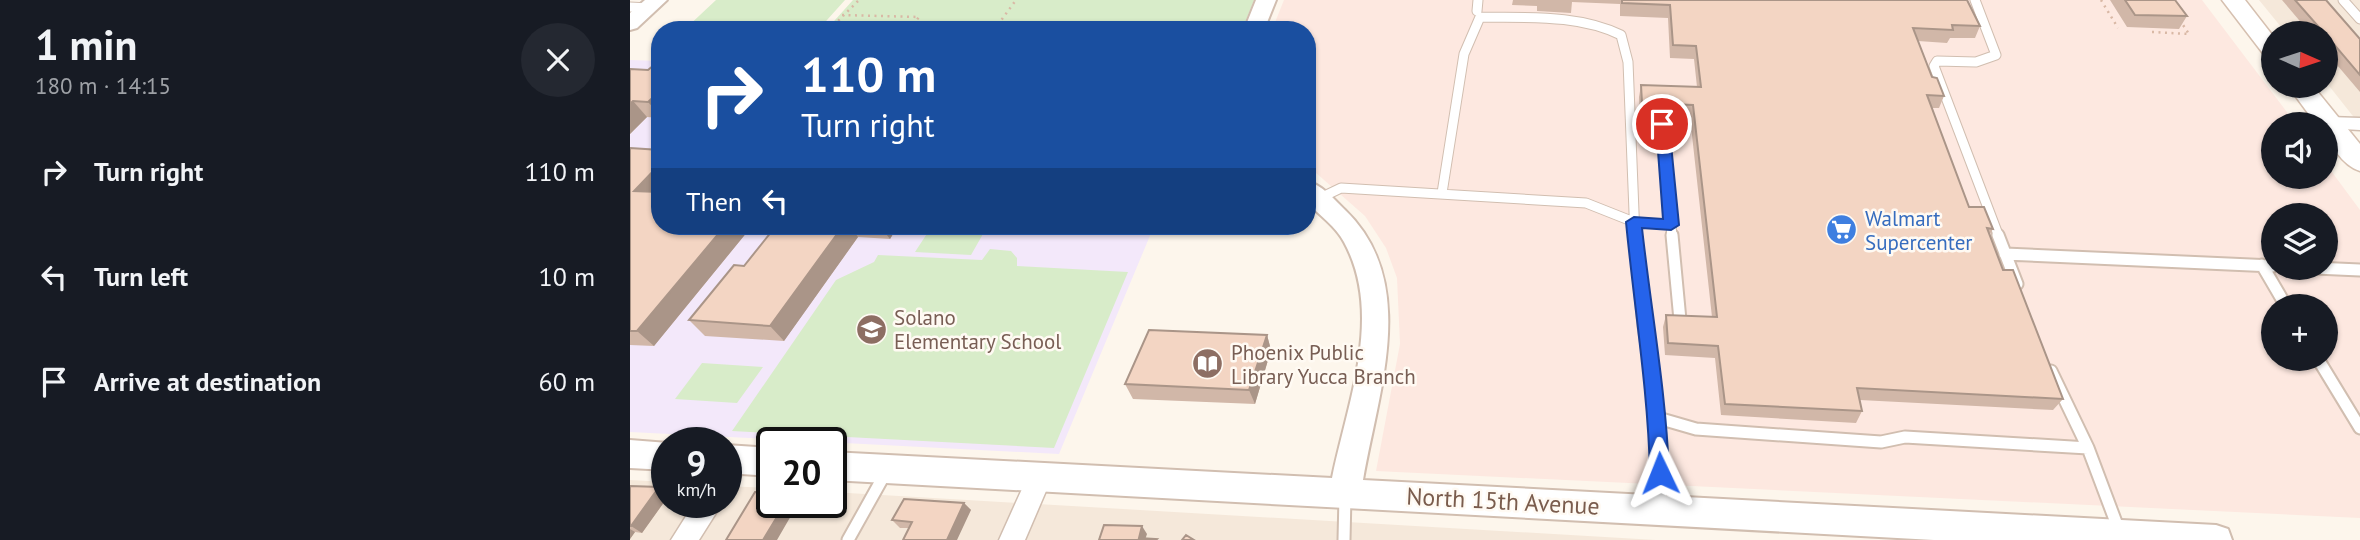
<!DOCTYPE html>
<html lang="en">
<head>
<meta charset="utf-8">
<style>
  :root { --surface:#171b24; --page:#242831; --text:#f1f3f6; --muted:#9ea1a6 }
  body { margin:0; font-family:"PT Sans",sans-serif; background:var(--page); color:var(--text); height:100vh; display:flex; flex-direction:column; font-size:26px; white-space:nowrap }
  * { box-sizing:border-box; margin:0 }
  p { font-size:23px; color:var(--muted) }
  .icon { flex:none; width:38px; height:38px; fill:none; stroke:currentColor; stroke-width:2; stroke-linecap:round; stroke-linejoin:round }
  .map { position:relative; flex:1; overflow:hidden }
  .details { display:flex; flex-direction:column; background:var(--surface); width:630px }
  .details>* { flex:none }
  .hud { position:absolute; left:21px; top:21px; width:665px; height:214px; border-radius:28px; box-shadow:0 2px 5px #0004; background:#1a4fa0; color:#fff; overflow:hidden }
  .needle { width:46px; rotate:93deg }
  .controls { position:absolute; left:1631px; top:21px; display:grid; gap:14px }
  .controls a { display:grid; place-items:center; width:77px; height:77px; border-radius:50%; background:var(--surface); box-shadow:0 2px 5px #0004; font-size:35px }
  .speed { position:absolute; left:21px; top:427px; display:flex; gap:14px; font-size:35px; font-weight:700; text-align:center }
  .speed>* { display:grid; place-content:center; width:91px; height:91px; border-radius:50%; background:var(--surface); box-shadow:0 2px 5px #0004; line-height:1 }
  .speed small { font-size:18px; font-weight:400 }
  .speed .limit { border:4px solid #111; border-radius:10px; background:#fff; color:#111 }
  .pin { position:absolute; display:grid; place-items:center; width:60px; height:60px; color:#fff; margin:-30px; border:4px solid #fff; border-radius:50%; box-shadow:0 2px 7px #0007 }
  .me { position:absolute; width:77px; margin:-38px; rotate:358deg; stroke-linejoin:round; filter:drop-shadow(0 0 5px #0008) }
  .turn { display:flex; align-items:center; gap:24px; height:147px; padding:0 35px; font-size:32px }
  .turn .icon { width:91px; height:91px; stroke-width:2.5 }
  .turn b { display:block; font-size:49px; line-height:60px }
  .then { display:flex; align-items:center; height:66px; padding:0 35px; background:#0003; gap:14px; font-size:26px }
  .round { display:grid; place-items:center; flex:none; width:74px; height:74px; border-radius:37px; background:var(--page) }
  .head { display:flex; align-items:center; justify-content:space-between; height:119px; padding:0 35px }
  h1 { font-size:42px; font-weight:600; line-height:52px }
  ul { padding:0; list-style:none }
  li { display:flex; align-items:center; gap:21px; height:105px; padding:0 35px }
  li div { flex:1 }
  li b { display:block; font-size:26px }
  li em { font-style:normal }
  main { display:flex; flex:1; min-height:0 }
  .map>svg:first-child { display:block }
  .residential { fill:#f5e8da }
  .commercial { fill:#fde8e0; fill-rule:evenodd }
  .education { fill:#f3e8fa }
  .green { fill:#d8ecc9 }
  .lines { fill:none; stroke-linecap:round; stroke-linejoin:round }
  .service-far1-casing { stroke:#d1beb0; stroke-width:11 }
  .service-casing { stroke:#d1beb0; stroke-width:15 }
  .minor-casing { stroke:#d1beb0; stroke-width:3 }
  .tertiary-casing { stroke:#d1beb0; stroke-width:4 }
  .secondary-casing { stroke:#d6c0b0; stroke-width:3 }
  .path { stroke:#d9b8a5; stroke-width:2.5; stroke-dasharray:2 4.5; stroke-linecap:butt }
  .service-far1 { stroke:#fff; stroke-width:9 }
  .service { stroke:#fff; stroke-width:11 }
  .minor { fill:#fff; fill-rule:evenodd }
  .tertiary { fill:#fff; fill-rule:evenodd }
  .secondary { fill:#fff; fill-rule:evenodd }
  .wall { fill:#d1b7a8 }
  .shaded-wall { fill:#aa9588 }
  .building { fill:#f3d5c3; stroke:#aa9588; stroke-width:2 }
  .route { fill:#2563eb; stroke:#184099; stroke-width:2 }
  .labels { text-anchor:middle; dominant-baseline:central; stroke-width:5; stroke-linejoin:round; paint-order:stroke }
  .shop-label { font-size:21px; fill:#366cbe; stroke:#fffaf3; text-anchor:start }
  .education-label { font-size:21px; fill:#785e54; stroke:#fffaf3; text-anchor:start }
  .near-street-label { font-size:24px; fill:#7a5c4d; stroke:#fffaf3 }
</style>
</head>
<body>
<main>
<section class="details">
<div class="head"><div><h1>1 min</h1><p>180 m · 14:15</p></div><a class="round"><svg class="icon" aria-label="close" viewBox="0 0 24 24"><path d="M6 6l12 12M18 6L6 18"/></svg></a></div>
<ul>
<li><svg class="icon" aria-label="right" viewBox="0 0 24 24"><path d="M7 20v-9h11M14 6l5 5-5 5"/></svg><div><b>Turn right</b></div><em>110 m</em></li>
<li><svg class="icon" aria-label="left" viewBox="0 0 24 24"><path d="M17 20v-9H6M10 6l-5 5 5 5"/></svg><div><b>Turn left</b></div><em>10 m</em></li>
<li><svg class="icon" aria-label="arrive" viewBox="0 0 24 24"><path d="M6 21V4h12l-3 4 3 4H6"/></svg><div><b>Arrive at destination</b></div><em>60 m</em></li>
</ul>
</section>
<div class="map">
<svg width="1730" height="540" viewBox="0 0 1730 540">
  <rect width="100%" height="100%" fill="#fdf6ec"/>
  <path class="residential" d="M 1629,0 L 1730,0 L 1730,125 L 1696,82 L 1696,33 L 1656,33 Z
    M 0,480 L 37,482 L 37,502 L 96,502 L 96,486 L 142,488 L 142,502 L 201,502 L 201,492 L 1026,540 L 0,540 Z"/>
  <path class="commercial" d="M 654,0 L 1572,0 L 1666,124 L 1643,124 L 1643,177 L 1696,177 L 1696,164 L 1730,210 L 1730,518 L 746,471 L 770,344 L 767,278 L 756,248 L 735,216 L 677,165 L 677,30 L 642,30 ZM 1643,215 L 1696,215 L 1696,268 L 1643,268 ZM 1643,306 L 1696,306 L 1696,359 L 1643,359 Z"/>
  <path class="education" d="M 0,60 L 30,61 L 30,226 L 524,226 L 429,454 L 0,432 Z"/>
  <path class="green" d="M 86,0 L 215,0 L 188,30 L 54,30 Z
    M 223,0 L 624,0 L 612,30 L 196,30 Z
    M 302,226 L 357,227 L 341,255 L 285,252 Z
    M 360,249 L 381,251 L 387,258 L 387,266 L 498,272 L 424,448 L 102,431 L 206,280 L 244,262 L 248,255 L 352,260 Z
    M 72,363 L 133,367 L 107,403 L 45,399 Z"/>
  <g class="lines">
    <defs>
      <path id="service-far1" d="M 1345,0 L 1366,55 L 1346,62 L 1307,61 L 1304,66 L 1369,237
        M 1713,0 L 1730,19
        M 0,7 L 19,8
        M 847,11 L 848,0
        M 1032,124 L 1042,237
        M 812,193 L 834,54 L 850,17 C 897,18 948,14 991,35 L 998,62 L 1005,237
        M 688,199 L 711,188 L 956,203 L 1004,222 L 1041,225"/>
      <path id="service" d="M 1005,235 L 1014,326 L 1028,418 L 1031,508
        M 1042,235 L 1050,320
        M 1368,235 L 1387,284
        M 1375,254 L 1643,266
        M 1632,265 L 1656,306
        M 1685,268 L 1730,270
        M 1688,359 L 1730,428
        M 1421,371 L 1458,448 L 1490,533
        M 1028,418 L 1066,429 L 1251,442 L 1275,437 L 1458,448
        M 218,540 L 256,472
        M 714,540 L 715,496"/>
      <path id="minor" d="M 1699,117 L 1730,118 L 1730,130 L 1696,128 L 1696,124 L 1690,123 Z
        M 108,449 L 117,452 L 120,460 L 105,486 L 96,489 L 96,457 Z
        M 410,466 L 419,469 L 422,477 L 395,540 L 369,540 L 401,469 Z
        M 65,502 L 93,502 L 69,540 L 41,540 Z"/>
      <path id="tertiary" d="M 15,0 L 37,0 L 7,28 L 0,30 L 0,13 Z
        M 626,0 L 646,0 L 634,30 L 614,30 Z
        M 677,181 C 692,185 704,199 715,210 C 790,282 748,392 733,480 L 1586,525 L 1598,529 L 1602,540 L 1304,540 L 201,480 L 201,452 L 702,478 C 717,404 754,315 714,242 C 706,227 690,215 677,203 Z
        M 0,440 L 38,443 L 37,470 L 0,468 Z
        M 96,445 L 142,448 L 142,476 L 96,473 Z"/>
      <path id="secondary" d="M 1592,0 L 1615,0 L 1643,36 L 1643,58 L 1635,56 Z
        M 1658,86 L 1683,86 L 1730,144 L 1730,171 C 1713,166 1696,142 1696,124 L 1686,124 Z"/>
    </defs>
    <use href="#service-far1" class="service-far1-casing"/>
    <use href="#service" class="service-casing"/>
    <use href="#minor" class="minor-casing"/>
    <use href="#tertiary" class="tertiary-casing"/>
    <use href="#secondary" class="secondary-casing"/>
    <path class="path" d="M 1471,0 L 1488,28
      M 212,15 L 289,17 L 279,30
      M 199,30 L 229,0
      M 364,30 L 386,0
      M 1522,32 L 1559,34 L 1551,22"/>
    <use href="#service-far1" class="service-far1"/>
    <use href="#service" class="service"/>
    <use href="#minor" class="minor"/>
    <use href="#tertiary" class="tertiary"/>
    <use href="#secondary" class="secondary"/>
  </g>
  <path class="wall" d="M 870,0 L 1337,0 L 1350,26 L 1345,38 L 1320,38 L 1317,43 L 1288,41 L 1302,77 L 1314,96 L 1309,108 L 1302,108 L 1339,207 L 1363,229 L 1360,234 L 1373,270 L 1433,399 L 1423,410 L 1230,400 L 1232,411 L 1226,423 L 1091,415 L 1085,358 L 1035,355 L 1033,327 L 1036,315 L 1082,317 L 1060,117 L 1010,115 L 1009,97 L 1011,85 L 1067,87 L 1064,59 L 1040,58 L 1038,18 L 990,16 L 990,4 L 942,2 L 941,13 L 907,11 L 907,6 L 882,5 L 883,0 Z
    M 1480,0 L 1545,0 L 1557,16 L 1549,29 L 1497,27 Z
    M 1652,0 L 1696,0 L 1730,39 L 1730,92 L 1696,52 L 1696,33 L 1680,33 Z
    M 30,60 L 30,118 L 17,117 L 0,134 L 0,69 L 18,70 Z
    M 0,148 L 30,226 L 122,226 L 24,346 L 0,345 Z
    M 146,226 L 278,226 L 272,234 L 263,234 L 260,239 L 228,237 L 154,341 L 75,336 L 59,320 L 114,266 Z
    M 637,335 L 641,350 L 625,404 L 503,399 L 495,384 Z
    M 0,486 L 37,493 L 37,498 L 12,533 L 5,532 L 0,539 Z
    M 334,503 L 341,510 L 279,528 L 270,528 L 262,520 Z"/>
  <path class="shaded-wall" d="M 30,91 L 30,115 L 18,102 Z
    M 3,101 L 17,117 L 0,134 L 0,104 Z
    M 30,164 L 30,195 L 4,191 Z
    M 95,226 L 122,226 L 24,346 L 7,331 Z
    M 213,226 L 220,226 L 228,237 L 154,341 L 140,326 Z
    M 250,226 L 257,226 L 263,234 L 260,239 Z
    M 266,226 L 278,226 L 272,234 Z
    M 637,335 L 641,350 L 625,404 L 619,390 Z
    M 29,487 L 37,493 L 37,498 L 12,533 L 1,526 Z
    M 156,502 L 169,502 L 147,540 L 133,540 Z
    M 334,503 L 341,510 L 327,540 L 317,540 Z
    M 512,526 L 517,534 L 515,540 L 509,538 Z
    M 0,529 L 5,532 L 0,539 Z"/>
  <path class="building" d="M 992,0 L 1337,0 L 1350,26 L 1322,25 L 1323,30 L 1283,28 L 1302,77 L 1307,78 L 1314,96 L 1297,95 L 1339,207 L 1354,207 L 1363,229 L 1357,228 L 1373,270 L 1383,270 L 1433,399 L 1227,388 L 1232,411 L 1095,404 L 1088,346 L 1038,343 L 1036,315 L 1087,317 L 1063,105 L 1012,103 L 1011,85 L 1071,87 L 1066,46 L 1043,45 L 1040,5 L 992,3 Z
    M 1495,0 L 1545,0 L 1557,16 L 1505,15 Z
    M 1665,0 L 1696,0 L 1730,39 L 1730,75 L 1696,35 L 1696,33 L 1694,33 Z
    M 30,60 L 30,91 L 18,102 L 3,101 L 0,104 L 0,69 L 18,70 Z
    M 0,148 L 30,150 L 30,164 L 4,191 L 30,192 L 30,226 L 95,226 L 7,331 L 0,331 Z
    M 146,226 L 213,226 L 140,326 L 59,320 L 104,265 L 114,266 Z
    M 519,330 L 637,335 L 619,390 L 495,384 Z
    M 0,486 L 29,487 L 1,526 L 0,526 Z
    M 125,492 L 142,493 L 142,502 L 156,502 L 133,540 L 96,540 Z
    M 274,499 L 334,503 L 317,540 L 273,540 L 282,522 L 262,520 Z
    M 474,525 L 512,526 L 509,538 L 527,539 L 526,540 L 469,540 Z
    M 556,535 L 564,540 L 552,540 Z"/>
  <path class="route" d="M 1032,120 L 1039,124 L 1049,225 L 1041,230 L 1012,228 C 1021,310 1036,391 1039,473 L 1037,479 L 1030,482 L 1023,479 L 1020,473 C 1018,389 1004,306 996,222 L 1004,217 L 1033,219 L 1026,124 Z"/>
  <defs>
    <symbol id="supermarket-disc" viewBox="-11 -11 22 22"><circle r="9.5" fill="#3f7fe0" stroke="#fffaf3"/><path d="M-6-5.5h2.5l.6 2H6L4.5 2H-2.5L-4.4-4H-6ZM-1.5 3.2a1.3 1.3 0 1 0 .1 0ZM3 3.2a1.3 1.3 0 1 0 .1 0Z" fill="#fff"/></symbol>
    <symbol id="school-disc" viewBox="-11 -11 22 22"><circle r="9.5" fill="#8d6e63" stroke="#fffaf3"/><path d="M0-5L7-2L0 1L-7-2ZM-4 1L0 2.5L4 1V4Q0 6-4 4Z" fill="#fff"/></symbol>
    <symbol id="library-disc" viewBox="-11 -11 22 22"><circle r="9.5" fill="#8d6e63" stroke="#fffaf3"/><path d="M-6-4Q-3-5.5-.7-3.5V5Q-3 3-6 4ZM6-4Q3-5.5 .7-3.5V5Q3 3 6 4Z" fill="#fff"/></symbol>
  </defs>
  <g fill-rule="evenodd">
    <use href="#supermarket-disc" x="1194" y="212" width="35" height="35"/>
    <use href="#school-disc" x="224" y="312" width="35" height="35"/>
    <use href="#library-disc" x="560" y="346" width="35" height="35"/>
  </g>
  <g class="labels">
    <g class="shop-label">
      <text x="1235" y="218">Walmart<tspan x="1235" dy="24">Supercenter</tspan></text>
    </g>
    <g class="education-label">
      <text x="264" y="317">Solano<tspan x="264" dy="24">Elementary School</tspan></text>
      <text x="601" y="352">Phoenix Public<tspan x="601" dy="24">Library Yucca Branch</tspan></text>
    </g>
    <g class="near-street-label">
      <text transform="translate(873 501) rotate(3)">North 15th Avenue</text>
    </g>
  </g>
</svg>
<div class="controls">
<a><svg class="needle" viewBox="-14 -14 28 28"><path d="M0-13l5 13h-10z" fill="#e53935"/><path d="M0 13l5-13h-10z" fill="#9ea1a6"/></svg></a>
<a><svg class="icon" aria-label="sound" viewBox="0 0 24 24"><path d="M4 9h4l5-4v14l-5-4H4zM17 9q2 3 0 6"/></svg></a>
<a><svg class="icon" aria-label="layers" viewBox="0 0 24 24"><path d="M12 4l9 5-9 5-9-5zM3 14l9 5 9-5"/></svg></a>
<a>+</a>
</div>
<div class="speed"><div>9<small>km/h</small></div><div class="limit">20</div></div>
<div class="pin" style="left:1032px;top:124px;background:#d93025"><svg class="icon" aria-label="arrive" viewBox="0 0 24 24"><path d="M6 21V4h12l-3 4 3 4H6"/></svg></div>
<svg class="me" style="left:1030px;top:473px" viewBox="-20 -20 40 40"><path d="M0-17L14 15 0 8-14 15z" fill="#2563eb" stroke="#fff" stroke-width="4"/></svg>
<div class="hud">
<div class="turn"><svg class="icon" aria-label="right" viewBox="0 0 24 24"><path d="M7 20v-9h11M14 6l5 5-5 5"/></svg><div><b>110 m</b>Turn right</div></div>
<div class="then">Then<svg class="icon" aria-label="left" viewBox="0 0 24 24"><path d="M17 20v-9H6M10 6l-5 5 5 5"/></svg></div>
</div>
</div>
</main>
</body>
</html>
